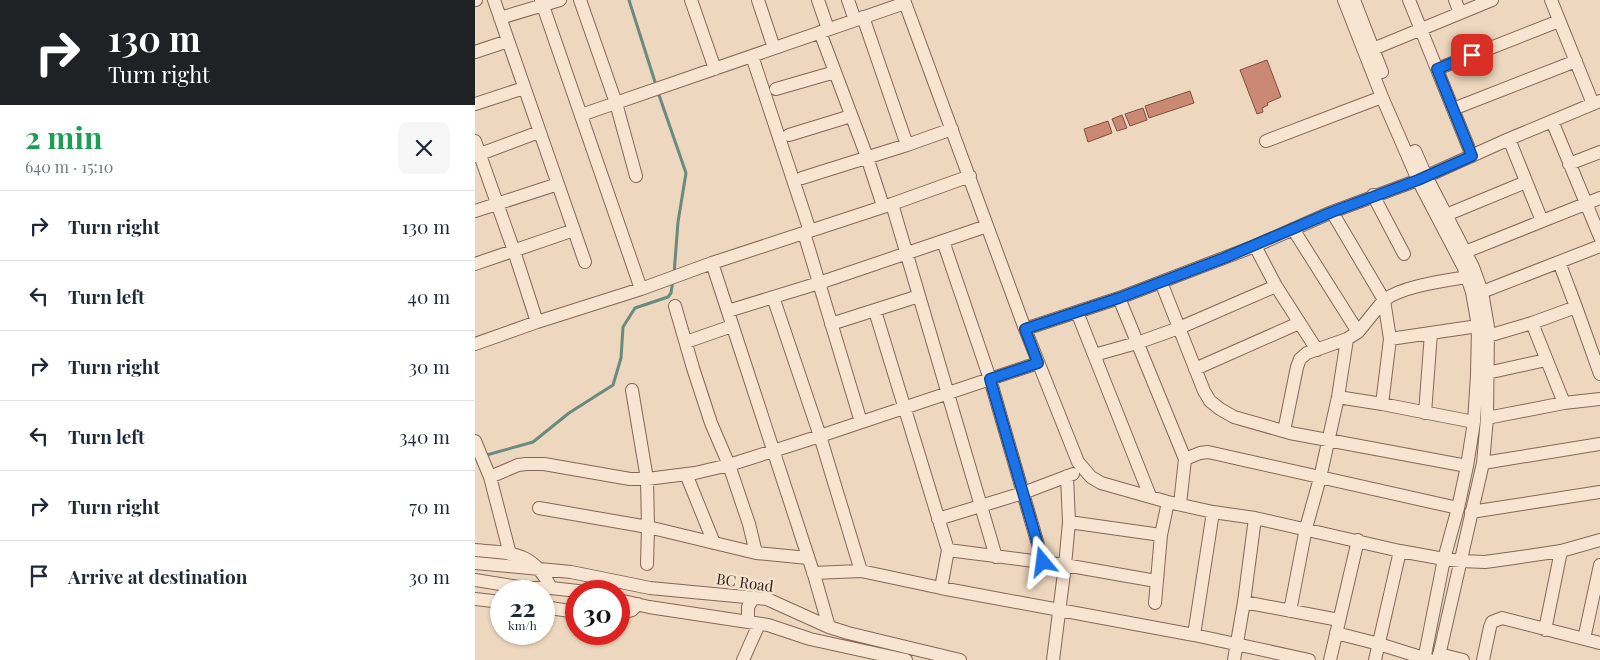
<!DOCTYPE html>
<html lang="en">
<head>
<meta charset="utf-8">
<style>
  :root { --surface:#fff; --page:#f6f6f7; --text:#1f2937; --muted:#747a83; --line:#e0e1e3 }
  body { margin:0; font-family:"Playfair Display",serif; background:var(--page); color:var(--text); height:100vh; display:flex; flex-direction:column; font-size:19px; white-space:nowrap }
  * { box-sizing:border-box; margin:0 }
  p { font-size:16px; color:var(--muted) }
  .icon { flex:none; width:28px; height:28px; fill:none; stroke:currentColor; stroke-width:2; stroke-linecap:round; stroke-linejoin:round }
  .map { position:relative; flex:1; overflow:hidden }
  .details { display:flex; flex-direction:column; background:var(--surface); width:475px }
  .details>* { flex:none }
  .guide { background:#202124; color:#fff; overflow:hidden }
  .speed { position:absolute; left:15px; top:580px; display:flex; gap:10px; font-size:25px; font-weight:700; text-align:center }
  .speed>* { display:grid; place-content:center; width:65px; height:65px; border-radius:50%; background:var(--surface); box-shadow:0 1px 4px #0004; line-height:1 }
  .speed small { font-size:12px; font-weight:400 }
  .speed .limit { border:8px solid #d22; background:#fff; color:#111 }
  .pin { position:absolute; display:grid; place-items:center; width:42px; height:42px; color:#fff; margin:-21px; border-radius:10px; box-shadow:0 2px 8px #0006 }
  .me { position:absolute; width:55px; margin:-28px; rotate:344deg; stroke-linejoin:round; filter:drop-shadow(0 0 4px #0008) }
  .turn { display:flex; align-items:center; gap:18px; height:105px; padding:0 25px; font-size:22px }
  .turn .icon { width:65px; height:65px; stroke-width:2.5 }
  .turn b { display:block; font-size:35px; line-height:42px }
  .round { display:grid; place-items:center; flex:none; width:52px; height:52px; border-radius:10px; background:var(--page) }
  .overview { display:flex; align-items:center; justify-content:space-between; height:85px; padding:0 25px }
  h1 { font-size:30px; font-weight:700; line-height:38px; color:#1e9e55 }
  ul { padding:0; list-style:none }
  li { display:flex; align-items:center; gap:15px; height:70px; padding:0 25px; border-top:1px solid var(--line) }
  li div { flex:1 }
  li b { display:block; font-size:19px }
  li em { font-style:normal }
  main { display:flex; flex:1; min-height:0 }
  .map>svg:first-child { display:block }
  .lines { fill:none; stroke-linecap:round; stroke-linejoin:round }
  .stream { stroke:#698b7d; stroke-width:3 }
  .building { fill:#ca8974; stroke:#834d3e }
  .minor-casing { stroke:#846757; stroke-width:14 }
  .minor { stroke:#f8e5d1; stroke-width:12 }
  .route-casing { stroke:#114b97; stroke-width:12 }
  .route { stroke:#1a73e8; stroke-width:9 }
  .labels { text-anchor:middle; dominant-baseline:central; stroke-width:5; stroke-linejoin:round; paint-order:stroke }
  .street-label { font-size:15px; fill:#34231c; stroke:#f4e2cd }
</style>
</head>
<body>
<main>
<section class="details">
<div class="guide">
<div class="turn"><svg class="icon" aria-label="right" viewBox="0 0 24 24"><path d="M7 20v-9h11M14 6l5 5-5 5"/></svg><div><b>130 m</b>Turn right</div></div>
</div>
<div class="overview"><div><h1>2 min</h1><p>640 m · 15:10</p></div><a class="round"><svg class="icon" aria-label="close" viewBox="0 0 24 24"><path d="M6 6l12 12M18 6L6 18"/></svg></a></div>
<ul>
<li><svg class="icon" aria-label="right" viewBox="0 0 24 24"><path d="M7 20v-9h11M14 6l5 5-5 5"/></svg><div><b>Turn right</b></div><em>130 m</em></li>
<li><svg class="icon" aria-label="left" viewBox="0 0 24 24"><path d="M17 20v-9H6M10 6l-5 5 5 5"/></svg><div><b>Turn left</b></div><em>40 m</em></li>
<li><svg class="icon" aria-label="right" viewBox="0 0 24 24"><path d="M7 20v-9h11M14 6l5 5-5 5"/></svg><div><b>Turn right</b></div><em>30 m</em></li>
<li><svg class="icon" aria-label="left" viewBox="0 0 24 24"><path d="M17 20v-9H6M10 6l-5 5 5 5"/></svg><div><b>Turn left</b></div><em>340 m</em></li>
<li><svg class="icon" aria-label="right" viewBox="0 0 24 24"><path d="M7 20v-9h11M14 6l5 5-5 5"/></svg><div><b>Turn right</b></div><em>70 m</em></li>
<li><svg class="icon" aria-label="arrive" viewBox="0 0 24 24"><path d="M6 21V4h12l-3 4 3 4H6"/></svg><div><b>Arrive at destination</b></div><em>30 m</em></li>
</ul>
</section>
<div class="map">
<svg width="1125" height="660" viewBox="0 0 1125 660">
  <rect width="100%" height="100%" fill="#edd7be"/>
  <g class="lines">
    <path class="stream" d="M 154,0 L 180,82
      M 184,95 L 211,173 L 203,222 L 199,274
      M 8,456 L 58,442 L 94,413 L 138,385 L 146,358 L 148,327 L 160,308 L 193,297 L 196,293 L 198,280"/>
  </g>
  <path class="building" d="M 792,60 L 806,97 L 792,103 L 793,105 L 787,108 L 788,112 L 782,114 L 765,70 Z
    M 715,91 L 719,103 L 674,118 L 670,106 Z
    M 668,108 L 672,120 L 655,126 L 650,114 Z
    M 647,115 L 652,128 L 642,131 L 637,119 Z
    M 633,121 L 637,133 L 613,142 L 609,129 Z"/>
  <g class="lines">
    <defs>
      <path id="minor" d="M 0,0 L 1,0
        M 19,0 L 110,262
        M 66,0 L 166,289
        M 105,0 L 141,103 L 161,176
        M 216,0 L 240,69
        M 283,0 L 299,48
        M 343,0 L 353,29
        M 373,0 L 380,20
        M 429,0 L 550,329 L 603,462 L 616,477 L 626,483 L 693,502 L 738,512 L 780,518 L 925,551 L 969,559 L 986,561 L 1010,562 L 1039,558 L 1086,551 L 1125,540
        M 869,0 L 907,97 L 943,180 L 989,268 L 997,292 L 1003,326 L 1002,375 L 999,422 L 992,466 L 983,508 L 969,559 L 949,660
        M 879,0 L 907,72
        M 934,0 L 997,156
        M 980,0 L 985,13
        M 1076,0 L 1118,104
        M 388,17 L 432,145
        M 25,18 L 85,0
        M 345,32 L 392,157 L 408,206
        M 898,49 L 1017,0
        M 0,52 L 33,41
        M 277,56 L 335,231
        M 962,69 L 1084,21
        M 301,89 L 360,72
        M 0,104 L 49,88
        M 978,109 L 1101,61
        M 106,115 L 430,3
        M 1077,121 L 1125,237
        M 314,135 L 376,116
        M 1034,139 L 1067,221
        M 0,141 L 39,251 L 62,322
        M 791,141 L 907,97
        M 940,151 L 951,176 L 998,267 L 1007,292 L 1013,327 L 1012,418 L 1008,463 L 963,660
        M 0,156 L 64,132
        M 1094,164 L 1125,152
        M 327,178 L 432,145 L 477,129
        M 898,195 L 929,254
        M 417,204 L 521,557
        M 0,211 L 83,184
        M 857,212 L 909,300 L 915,339 L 907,404
        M 971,215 L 1051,182
        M 818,229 L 883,332
        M 329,233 L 386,422
        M 468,241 L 515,379 L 568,562
        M 780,246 L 801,286 L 842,350
        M 990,252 L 1125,198
        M 1084,262 L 1101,307 L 1125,374
        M 237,263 L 340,578 L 354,627
        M 0,264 L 99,230
        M 686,282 L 729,391 L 735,401 L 745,409 L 759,417 L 815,433 L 992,466
        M 1007,292 L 1125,246
        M 298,297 L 345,436 L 386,571
        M 644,298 L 710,459 L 705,504
        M 200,306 L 218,368 L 236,423 L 254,465 L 274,524 L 281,553
        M 253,311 L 344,283 L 512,226
        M 400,311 L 473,550 L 466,588
        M 602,312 L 675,496
        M 1057,323 L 1089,403
        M 356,324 L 444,296
        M 550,329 L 644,298 L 780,246 L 857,212 L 943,180 L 1034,139 L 1125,101
        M 1013,336 L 1057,323 L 1101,307
        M 915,339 L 1003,326
        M 211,342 L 257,326
        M 0,344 L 62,322 L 166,289 L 237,263 L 417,204 L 495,176
        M 619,355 L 662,343 L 704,328 L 801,286
        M 720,369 L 824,323
        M 1012,373 L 1071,360
        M 157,390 L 172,479 L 173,527 L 172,564
        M 863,397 L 907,404 L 999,422
        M 950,413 L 956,333
        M 1012,418 L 1089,403 L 1125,399
        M 809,431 L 822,367 L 825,359 L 832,353 L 872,339 L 883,332 L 909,300 C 928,286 968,281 992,277
        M 0,441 L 15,477 L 35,554
        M 710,459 L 725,453 L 733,452 L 983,508
        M 1008,463 L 1125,444
        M 211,474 L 239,543
        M 15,477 L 43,465 L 51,464 L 69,464 L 155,479 L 172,479 L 220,473 L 254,465 L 345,436 L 563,363
        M 64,508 L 173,527 L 281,553 L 333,558
        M 996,512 L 1125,492
        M 463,519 L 548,493 L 598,474
        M 594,522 L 686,535
        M 0,550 C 37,554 57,550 76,588
        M 473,550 L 590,565 L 681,581
        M 0,563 L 96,572 L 175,588 L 292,599 L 354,627 L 373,633 L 485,660
        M 338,573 L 386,571 L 466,588 L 719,635 L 834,660
        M 0,580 L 50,588 L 76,588 L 103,591
        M 0,599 L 26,602
        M 144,600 L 174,607 L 293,625 L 335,639 L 431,660
        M 769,602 L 864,620
        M 680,603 L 686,535 L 693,502
        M 69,607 L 101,612
        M 815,611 L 831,528 L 845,478 L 863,397 L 872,339
        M 144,614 L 157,610 L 163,604
        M 273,621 L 273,607 L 279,597
        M 1070,630 L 1086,551
        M 861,633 L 904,644 L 955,660
        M 719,635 L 738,512
        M 1109,639 L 1125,565
        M 964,654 L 988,660
        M 268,660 L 284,624
        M 578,660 L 590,565 L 594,522 L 592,476
        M 759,660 L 769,602 L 780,518
        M 855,660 L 883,540
        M 900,660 L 925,551
        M 1008,660 L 1015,627 L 1017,622 L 1027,618 L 1125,643"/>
    </defs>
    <use href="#minor" class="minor-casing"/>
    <use href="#minor" class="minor"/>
  </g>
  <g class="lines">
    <defs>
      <path id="route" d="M 568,562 L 515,379 L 563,363 L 550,329 L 644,298 L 749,258 L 857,212 L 943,180 L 997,156 L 962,69 L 997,55"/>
    </defs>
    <use href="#route" class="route-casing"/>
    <use href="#route" class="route"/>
  </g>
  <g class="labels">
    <g class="street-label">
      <text transform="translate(270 582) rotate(8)">BC Road</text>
    </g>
  </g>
</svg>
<div class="speed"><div>22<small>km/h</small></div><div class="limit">30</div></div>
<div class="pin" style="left:997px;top:55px;background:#d93025"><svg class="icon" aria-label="arrive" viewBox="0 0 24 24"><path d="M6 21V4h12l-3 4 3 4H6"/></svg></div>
<svg class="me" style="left:568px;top:562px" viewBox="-20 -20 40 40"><path d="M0-17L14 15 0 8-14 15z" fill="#1a73e8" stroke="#fff" stroke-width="4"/></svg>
</div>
</main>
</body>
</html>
